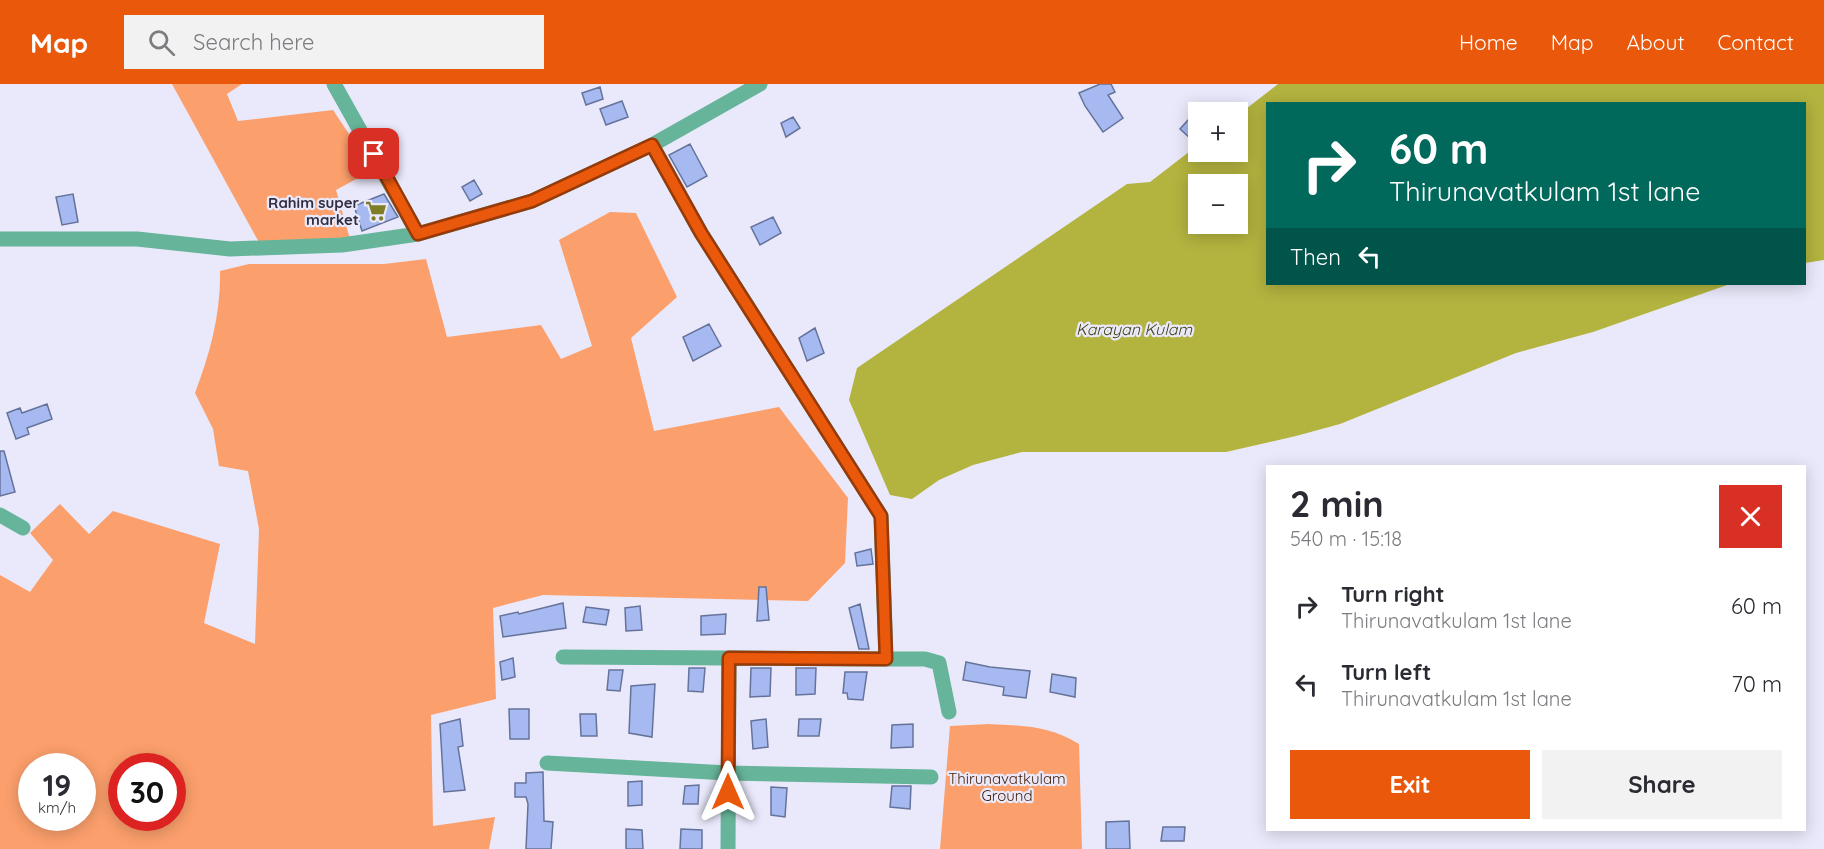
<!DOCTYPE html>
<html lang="en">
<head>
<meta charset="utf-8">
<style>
  :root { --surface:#fff; --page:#f2f2f3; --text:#2b2b33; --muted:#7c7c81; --accent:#ea580c }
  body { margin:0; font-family:Quicksand,sans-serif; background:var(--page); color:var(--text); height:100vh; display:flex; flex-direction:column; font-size:22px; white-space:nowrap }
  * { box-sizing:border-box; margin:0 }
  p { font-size:20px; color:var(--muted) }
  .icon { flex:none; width:33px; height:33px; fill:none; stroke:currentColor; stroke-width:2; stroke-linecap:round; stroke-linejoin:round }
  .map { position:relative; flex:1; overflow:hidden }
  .panel { position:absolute; left:1266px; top:381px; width:540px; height:366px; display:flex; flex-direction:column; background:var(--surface); border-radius:0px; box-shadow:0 3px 15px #0003 }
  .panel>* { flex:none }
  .guide { position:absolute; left:1266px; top:18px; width:540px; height:183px; border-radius:0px; box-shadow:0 3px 15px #0003; background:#00695c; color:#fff; overflow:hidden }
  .tools { position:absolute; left:1188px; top:18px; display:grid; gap:12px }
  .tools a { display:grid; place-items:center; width:60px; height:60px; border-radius:0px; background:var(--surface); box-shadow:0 3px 15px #0003; font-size:30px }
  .speed { position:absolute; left:18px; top:669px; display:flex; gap:12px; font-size:30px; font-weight:700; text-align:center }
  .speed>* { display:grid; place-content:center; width:78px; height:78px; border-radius:50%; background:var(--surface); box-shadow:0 3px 15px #0003; line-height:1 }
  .speed small { font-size:15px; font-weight:400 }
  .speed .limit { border:9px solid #d22; background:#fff; color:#111 }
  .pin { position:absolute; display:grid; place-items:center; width:51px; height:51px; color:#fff; margin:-26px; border-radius:12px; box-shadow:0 3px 9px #0006 }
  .me { position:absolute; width:66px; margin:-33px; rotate:0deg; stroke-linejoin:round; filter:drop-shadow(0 0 4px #0008) }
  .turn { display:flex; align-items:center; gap:21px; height:126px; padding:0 24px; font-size:27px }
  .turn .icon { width:78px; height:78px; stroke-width:2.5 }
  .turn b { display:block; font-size:42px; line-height:51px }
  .then { display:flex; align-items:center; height:57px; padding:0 24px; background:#0003; gap:12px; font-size:22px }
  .round { display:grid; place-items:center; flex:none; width:63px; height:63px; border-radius:0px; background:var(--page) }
  .head { display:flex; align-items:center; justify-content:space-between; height:102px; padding:0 24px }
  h1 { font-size:36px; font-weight:700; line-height:45px }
  .primary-button { display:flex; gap:12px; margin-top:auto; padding:12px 24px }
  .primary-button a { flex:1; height:69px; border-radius:0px; background:var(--accent); color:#fff; font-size:24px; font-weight:700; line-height:69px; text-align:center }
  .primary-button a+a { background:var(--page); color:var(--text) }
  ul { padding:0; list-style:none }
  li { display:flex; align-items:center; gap:18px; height:78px; padding:0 24px }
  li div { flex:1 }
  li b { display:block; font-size:22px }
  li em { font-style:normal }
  header { display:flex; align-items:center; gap:36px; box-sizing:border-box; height:84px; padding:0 30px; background:var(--accent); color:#fff }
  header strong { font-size:28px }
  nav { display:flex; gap:33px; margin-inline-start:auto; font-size:21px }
  .search { width:420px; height:54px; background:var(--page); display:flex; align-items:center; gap:15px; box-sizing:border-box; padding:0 21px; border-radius:0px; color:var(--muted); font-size:22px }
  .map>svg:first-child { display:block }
  .green { fill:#fb9f6c; fill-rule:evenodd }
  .water { fill:#b3b33f; fill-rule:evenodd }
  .building { fill:#a6b9f0; stroke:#65739a; stroke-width:1.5 }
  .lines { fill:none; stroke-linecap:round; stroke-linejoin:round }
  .minor { stroke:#66b499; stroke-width:15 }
  .route-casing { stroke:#983908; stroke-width:15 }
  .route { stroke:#ea580c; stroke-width:10 }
  .labels { text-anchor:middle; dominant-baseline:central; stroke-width:4.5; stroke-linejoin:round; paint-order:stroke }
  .poi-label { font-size:15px; font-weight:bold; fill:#302e40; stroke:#eae9fb; text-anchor:end }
  .park-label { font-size:15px; fill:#47210a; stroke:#eae9fb }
  .water-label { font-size:16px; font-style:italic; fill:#444416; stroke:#eae9fb }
</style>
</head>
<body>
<header>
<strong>Map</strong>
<div class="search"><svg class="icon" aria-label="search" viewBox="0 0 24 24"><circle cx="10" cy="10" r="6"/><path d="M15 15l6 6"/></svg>Search here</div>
<nav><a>Home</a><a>Map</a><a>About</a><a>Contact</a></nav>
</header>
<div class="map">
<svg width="1824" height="765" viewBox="0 0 1824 765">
  <rect width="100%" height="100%" fill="#eae9fb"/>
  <path class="green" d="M 172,0 L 242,0 L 227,10 L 238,37 L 333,26 L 373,86 L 336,106 L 350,155 L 261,162 Z
    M 610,128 L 636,129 L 677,213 L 631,254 L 654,347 L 779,323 L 848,414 L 845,479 L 808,517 L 543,511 L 493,524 L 496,615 L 431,631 L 433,742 L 495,733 L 489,765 L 0,765 L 0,491 L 30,508 L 53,476 L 30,449 L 60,420 L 89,450 L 113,427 L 220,460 L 204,539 L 255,560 L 259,445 L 248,387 L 219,382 L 213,345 L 195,309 C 210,270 221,229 220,187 L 249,180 L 384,180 L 426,175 L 447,253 L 541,241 L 561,275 L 592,262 L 559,156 ZM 32,682 L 82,682 L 82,734 L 32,734 ZM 122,682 L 172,682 L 172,734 L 122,734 Z
    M 989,640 C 1025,642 1048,641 1079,660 L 1082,765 L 940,765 L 950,642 Z"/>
  <path class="water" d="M 1278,0 L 1824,0 L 1824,176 L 1805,179 L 1804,20 L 1268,20 L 1268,200 L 1730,200 L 1593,248 L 1516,269 L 1340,340 L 1296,352 L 1226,368 L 1022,368 L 973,381 L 939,396 L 912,415 L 890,411 L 849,316 L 857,284 L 1127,100 L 1150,98 L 1198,61 L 1198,68 L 1238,68 L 1238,31 ZM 1198,100 L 1238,100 L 1238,140 L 1198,140 Z"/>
  <path class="building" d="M 1100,0 L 1111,0 L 1115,8 L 1108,11 L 1123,34 L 1103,48 L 1085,22 L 1079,9 Z
    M 600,3 L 603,15 L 586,21 L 582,9 Z
    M 622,17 L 628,33 L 606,41 L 600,25 Z
    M 1198,25 L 1198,47 L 1191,55 L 1180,45 Z
    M 793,33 L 800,44 L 786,53 L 781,39 Z
    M 690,60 L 707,92 L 687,103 L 669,71 Z
    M 474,96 L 482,110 L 470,117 L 462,103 Z
    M 73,110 L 78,138 L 62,141 L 56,113 Z
    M 384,110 L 398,133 L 362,147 L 354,122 Z
    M 773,133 L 781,149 L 760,161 L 751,143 Z
    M 709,240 L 721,262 L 693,277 L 683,253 Z
    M 815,244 L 824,269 L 807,277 L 799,254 Z
    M 47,320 L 52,335 L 27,344 L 29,350 L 16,355 L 7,329 L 20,324 L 22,329 Z
    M 0,367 L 4,367 L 15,408 L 0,412 Z
    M 871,465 L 873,480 L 857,482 L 855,469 Z
    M 759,503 L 766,503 L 769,536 L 757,537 Z
    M 563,519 L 566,544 L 503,553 L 500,532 L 518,528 L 519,530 Z
    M 860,520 L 869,565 L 859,565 L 849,524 Z
    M 640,522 L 642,546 L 626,547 L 625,524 Z
    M 586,523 L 609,526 L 606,541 L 583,538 Z
    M 726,530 L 725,550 L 701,551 L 701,532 Z
    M 513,574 L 515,593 L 502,596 L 500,578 Z
    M 966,578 L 990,583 L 1030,587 L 1026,614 L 1003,611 L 1004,603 L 963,596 Z
    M 689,584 L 705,584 L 703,608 L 688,607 Z
    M 751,584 L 771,584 L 770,612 L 750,613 Z
    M 796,584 L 816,584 L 815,610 L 796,611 Z
    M 609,586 L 623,586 L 620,607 L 607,606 Z
    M 845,588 L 867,588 L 863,616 L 848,615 L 847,609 L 843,609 Z
    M 1052,590 L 1076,594 L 1075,613 L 1050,608 Z
    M 655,600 L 652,653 L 629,649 L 631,602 Z
    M 509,625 L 529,625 L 529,655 L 510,655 Z
    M 580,630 L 596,630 L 597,652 L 581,652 Z
    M 460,635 L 463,662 L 458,663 L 465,706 L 444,708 L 440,640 Z
    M 766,635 L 768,663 L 753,665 L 751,637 Z
    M 799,635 L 821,635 L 819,652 L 798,652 Z
    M 913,640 L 913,663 L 891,664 L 892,641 Z
    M 543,688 L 544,737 L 553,738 L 551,765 L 526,765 L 528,720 L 526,713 L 515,713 L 515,699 L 526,699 L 526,689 Z
    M 642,697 L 642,721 L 628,722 L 628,698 Z
    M 699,701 L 698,720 L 683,720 L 685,702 Z
    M 892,702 L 911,702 L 910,725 L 890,723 Z
    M 771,703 L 787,704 L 785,733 L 771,731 Z
    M 1129,737 L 1130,765 L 1106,765 L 1106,738 Z
    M 1163,743 L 1185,743 L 1184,757 L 1161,757 Z
    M 626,745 L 642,746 L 643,765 L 626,765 Z
    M 681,745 L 702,746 L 702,765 L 680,765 Z"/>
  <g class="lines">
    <path class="minor" d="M 334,0 L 418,150
      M 652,61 L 701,149 L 881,432 L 886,575 L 729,574 L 728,765
      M 0,155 L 137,155 L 230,165 L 342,161 L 418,150 L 532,117 L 652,61 L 760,0
      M 0,431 L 23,444
      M 563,573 L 729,574
      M 886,575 L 925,575 L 939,579 L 949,628
      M 547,679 L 728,689 L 931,693"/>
  </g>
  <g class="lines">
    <defs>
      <path id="route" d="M 374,70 L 418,150 L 532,117 L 652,61 L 701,149 L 881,432 L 886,575 L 729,574 L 728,708"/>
    </defs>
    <use href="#route" class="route-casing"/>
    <use href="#route" class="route"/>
  </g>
  <defs>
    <symbol id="supermarket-bare" viewBox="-9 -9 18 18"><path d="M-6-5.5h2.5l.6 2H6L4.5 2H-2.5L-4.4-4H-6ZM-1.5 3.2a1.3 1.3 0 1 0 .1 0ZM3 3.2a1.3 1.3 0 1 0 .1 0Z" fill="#7e7e27" stroke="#eae9fb" stroke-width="2.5" paint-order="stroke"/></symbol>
  </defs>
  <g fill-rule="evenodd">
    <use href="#supermarket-bare" x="361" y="112" width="30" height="30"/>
  </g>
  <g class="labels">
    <g class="poi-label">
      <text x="359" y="118">Rahim super<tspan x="359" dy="17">market</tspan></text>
    </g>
    <g class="park-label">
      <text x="1007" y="694">Thirunavatkulam<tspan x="1007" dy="17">Ground</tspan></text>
    </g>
    <g class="water-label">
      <text x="1134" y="245">Karayan Kulam</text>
    </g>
  </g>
</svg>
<div class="tools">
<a>+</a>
<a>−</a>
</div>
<div class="speed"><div>19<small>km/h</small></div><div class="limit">30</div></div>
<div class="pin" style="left:374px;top:70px;background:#d93025"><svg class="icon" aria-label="arrive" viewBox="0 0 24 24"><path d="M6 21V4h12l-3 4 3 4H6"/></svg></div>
<svg class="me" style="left:728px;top:708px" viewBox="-20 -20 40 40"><path d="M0-17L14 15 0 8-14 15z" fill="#ea580c" stroke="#fff" stroke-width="4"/></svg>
<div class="guide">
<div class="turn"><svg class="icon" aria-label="right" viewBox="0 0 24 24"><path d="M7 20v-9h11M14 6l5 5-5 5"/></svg><div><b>60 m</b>Thirunavatkulam 1st lane</div></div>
<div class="then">Then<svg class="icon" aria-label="left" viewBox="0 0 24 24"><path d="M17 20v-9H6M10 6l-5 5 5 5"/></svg></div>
</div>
<section class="panel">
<div class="head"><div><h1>2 min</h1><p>540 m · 15:18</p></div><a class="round" style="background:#d93025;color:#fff"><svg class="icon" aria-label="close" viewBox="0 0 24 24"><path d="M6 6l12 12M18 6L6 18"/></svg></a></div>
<ul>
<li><svg class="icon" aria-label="right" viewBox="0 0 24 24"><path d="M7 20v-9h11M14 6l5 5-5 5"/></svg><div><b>Turn right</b><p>Thirunavatkulam 1st lane</p></div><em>60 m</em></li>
<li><svg class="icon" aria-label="left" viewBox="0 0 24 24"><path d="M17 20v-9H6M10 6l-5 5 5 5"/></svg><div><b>Turn left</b><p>Thirunavatkulam 1st lane</p></div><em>70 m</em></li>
</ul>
<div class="primary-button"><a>Exit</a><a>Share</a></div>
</section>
</div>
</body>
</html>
